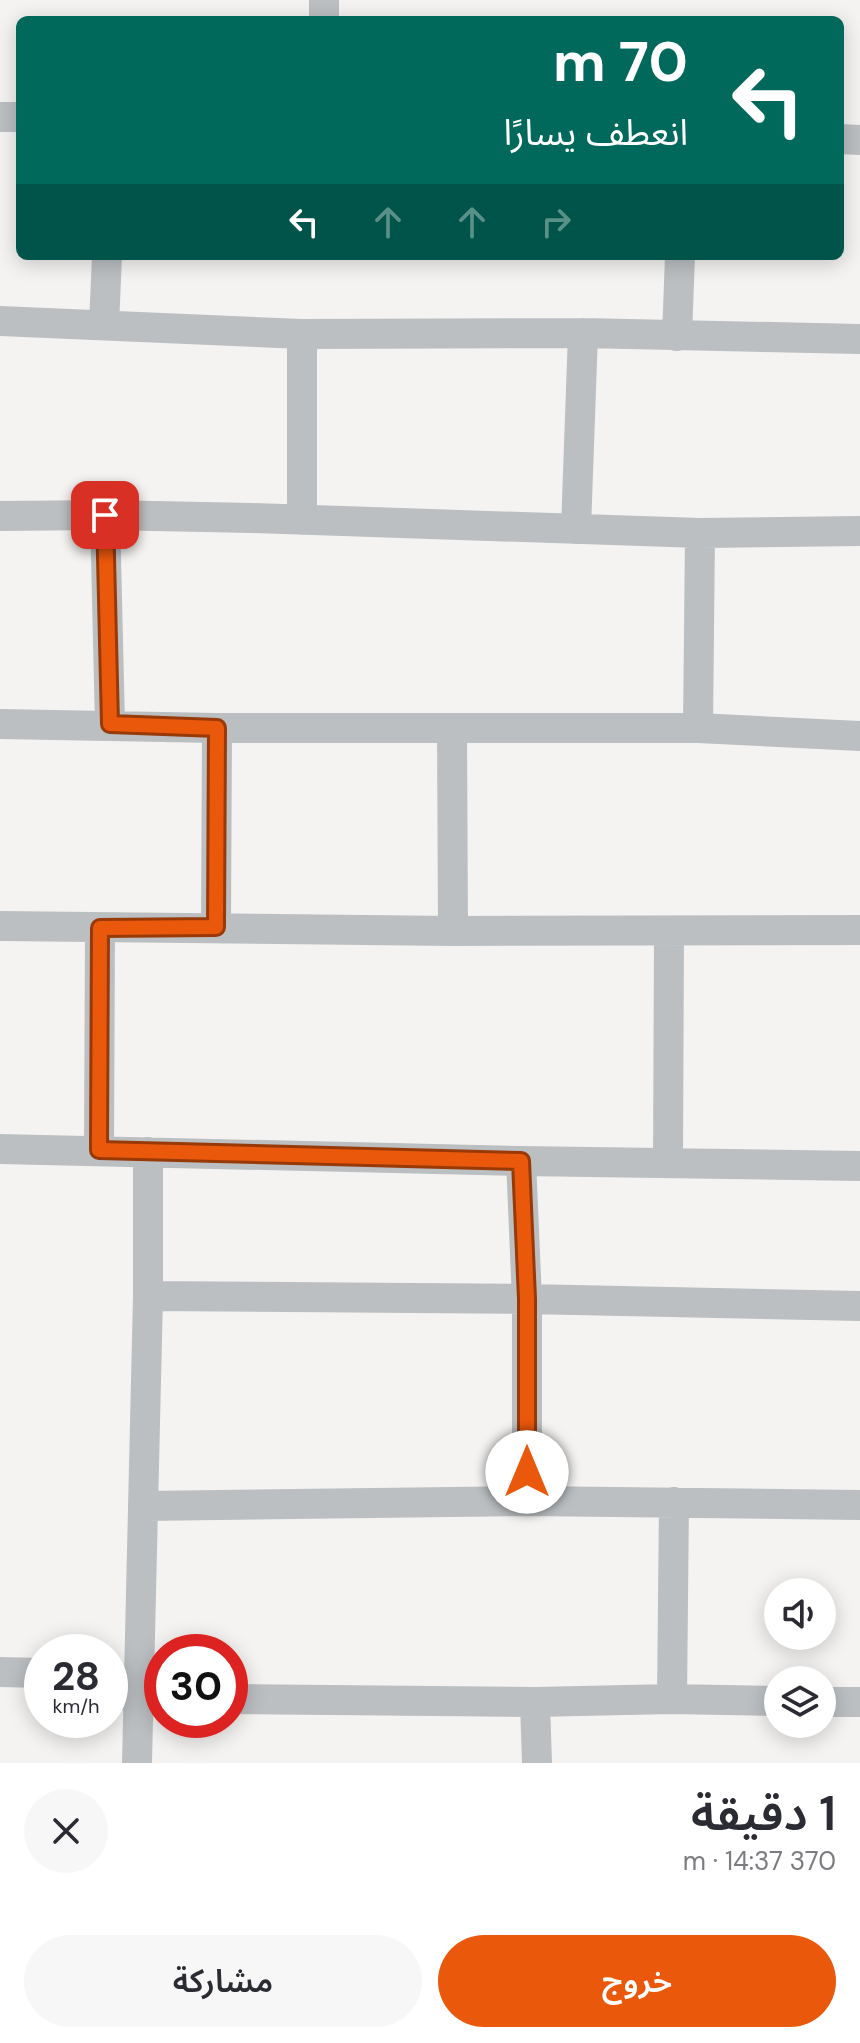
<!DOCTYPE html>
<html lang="ar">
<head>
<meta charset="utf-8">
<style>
  :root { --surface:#fff; --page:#f7f7f7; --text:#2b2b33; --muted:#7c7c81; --accent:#ea580c }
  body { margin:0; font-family:"DM Sans","Noto Sans Arabic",sans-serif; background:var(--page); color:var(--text); direction:rtl; height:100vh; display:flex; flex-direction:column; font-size:30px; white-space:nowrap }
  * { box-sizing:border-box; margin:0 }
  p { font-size:26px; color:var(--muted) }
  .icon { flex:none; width:44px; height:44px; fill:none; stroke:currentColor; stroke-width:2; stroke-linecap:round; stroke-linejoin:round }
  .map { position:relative; height:1763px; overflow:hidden; direction:ltr }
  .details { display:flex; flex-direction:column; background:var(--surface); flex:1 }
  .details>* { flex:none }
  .guide { position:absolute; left:16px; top:16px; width:828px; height:244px; border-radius:12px; box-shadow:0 4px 20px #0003; direction:rtl; background:#00695c; color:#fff; overflow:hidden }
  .controls { position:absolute; left:764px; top:1578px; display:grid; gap:16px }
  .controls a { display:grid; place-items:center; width:72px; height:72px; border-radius:50%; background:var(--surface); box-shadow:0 4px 20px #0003; font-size:40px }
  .speed { position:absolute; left:24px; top:1634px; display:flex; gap:16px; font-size:40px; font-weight:700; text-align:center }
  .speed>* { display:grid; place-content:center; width:104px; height:104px; border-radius:50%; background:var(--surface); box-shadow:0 4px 20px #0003; line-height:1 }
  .speed small { font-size:20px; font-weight:400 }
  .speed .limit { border:12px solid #d22; background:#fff; color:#111 }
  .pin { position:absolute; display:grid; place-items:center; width:68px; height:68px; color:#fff; margin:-34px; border-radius:16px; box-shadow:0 4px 12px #0006 }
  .me { position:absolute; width:88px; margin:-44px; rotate:0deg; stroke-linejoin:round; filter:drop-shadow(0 0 6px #0008) }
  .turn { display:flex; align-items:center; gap:28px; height:168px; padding:0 24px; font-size:36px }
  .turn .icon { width:104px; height:104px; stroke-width:2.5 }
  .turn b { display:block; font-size:56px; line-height:68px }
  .lanes { display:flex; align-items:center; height:76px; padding:0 24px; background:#0003; justify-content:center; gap:40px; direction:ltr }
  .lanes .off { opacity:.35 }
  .round { display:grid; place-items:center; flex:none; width:84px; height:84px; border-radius:42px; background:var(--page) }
  .headline { display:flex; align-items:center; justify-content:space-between; height:136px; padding:0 24px }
  h1 { font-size:48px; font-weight:600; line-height:60px }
  .cta { display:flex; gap:16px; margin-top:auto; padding:16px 24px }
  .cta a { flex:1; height:92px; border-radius:48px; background:var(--accent); color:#fff; font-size:32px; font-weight:600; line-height:92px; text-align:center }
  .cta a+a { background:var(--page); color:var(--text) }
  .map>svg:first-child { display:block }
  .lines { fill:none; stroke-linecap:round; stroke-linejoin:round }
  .minor { stroke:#bbbfc2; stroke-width:30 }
  .route-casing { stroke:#983908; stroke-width:20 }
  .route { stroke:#ea580c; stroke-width:14 }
</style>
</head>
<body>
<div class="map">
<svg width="860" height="1763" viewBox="0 0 860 1763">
  <rect width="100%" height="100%" fill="#f4f3f1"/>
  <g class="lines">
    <path class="minor" d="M 324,20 L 324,0
      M 0,117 L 20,117
      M 840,139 L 860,140
      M 0,321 L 302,334 L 583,333 L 860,339
      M 104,325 L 107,256
      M 677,336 L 680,256
      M 105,515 L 110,724
      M 0,516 L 105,515 L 252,518 L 700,533 L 860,531
      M 302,520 L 302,334
      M 576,529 L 583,333
      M 0,724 L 217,728 L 698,728 L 860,736
      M 452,728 L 453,931
      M 698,728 L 700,533
      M 0,926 L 453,931 L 860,930
      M 216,927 L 217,728
      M 0,1149 L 521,1161 L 860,1166
      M 99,1150 L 100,928
      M 521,1161 L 527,1299 L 527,1501
      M 668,1163 L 669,932
      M 148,1296 L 527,1299 L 860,1306
      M 145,1506 L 527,1501 L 860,1505
      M 0,1672 L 42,1673
      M 110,1690 L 138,1699 L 162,1699
      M 230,1699 L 535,1702 L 672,1699 L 778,1701
      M 672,1699 L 674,1502
      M 535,1702 L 537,1763
      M 822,1702 L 860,1702
      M 137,1763 L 148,1296 L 148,1152"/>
  </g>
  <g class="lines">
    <defs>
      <path id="route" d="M 105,515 L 110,724 L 217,728 L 216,927 L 100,928 L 99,1150 L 521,1161 L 527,1299 L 527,1472"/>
    </defs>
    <use href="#route" class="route-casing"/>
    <use href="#route" class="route"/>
  </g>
</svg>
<div class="controls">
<a><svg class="icon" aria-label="sound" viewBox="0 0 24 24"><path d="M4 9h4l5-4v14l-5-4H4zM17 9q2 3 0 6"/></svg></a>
<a><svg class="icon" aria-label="layers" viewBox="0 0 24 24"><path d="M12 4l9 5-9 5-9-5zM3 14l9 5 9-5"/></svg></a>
</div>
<div class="speed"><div>28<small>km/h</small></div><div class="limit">30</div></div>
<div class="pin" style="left:105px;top:515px;background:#d93025"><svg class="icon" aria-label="arrive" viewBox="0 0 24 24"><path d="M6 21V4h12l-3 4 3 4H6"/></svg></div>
<svg class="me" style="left:527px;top:1472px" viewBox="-20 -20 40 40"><circle r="19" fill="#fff"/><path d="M0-13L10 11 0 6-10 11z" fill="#ea580c"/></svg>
<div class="guide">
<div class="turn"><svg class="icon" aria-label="left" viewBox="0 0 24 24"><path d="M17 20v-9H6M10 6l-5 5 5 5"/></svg><div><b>70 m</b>انعطف يسارًا</div></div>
<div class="lanes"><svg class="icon" aria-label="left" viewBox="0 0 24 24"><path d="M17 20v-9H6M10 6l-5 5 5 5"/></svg><svg class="icon off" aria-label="ahead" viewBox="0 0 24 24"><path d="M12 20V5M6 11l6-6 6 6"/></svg><svg class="icon off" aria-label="ahead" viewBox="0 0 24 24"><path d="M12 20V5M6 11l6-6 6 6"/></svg><svg class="icon off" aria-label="right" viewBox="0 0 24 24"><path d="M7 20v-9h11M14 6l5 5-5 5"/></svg></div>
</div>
</div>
<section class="details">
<div class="headline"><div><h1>1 دقيقة</h1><p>370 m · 14:37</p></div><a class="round"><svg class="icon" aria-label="close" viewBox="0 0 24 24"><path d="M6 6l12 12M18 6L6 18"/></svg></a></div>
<div class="cta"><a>خروج</a><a>مشاركة</a></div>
</section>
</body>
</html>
